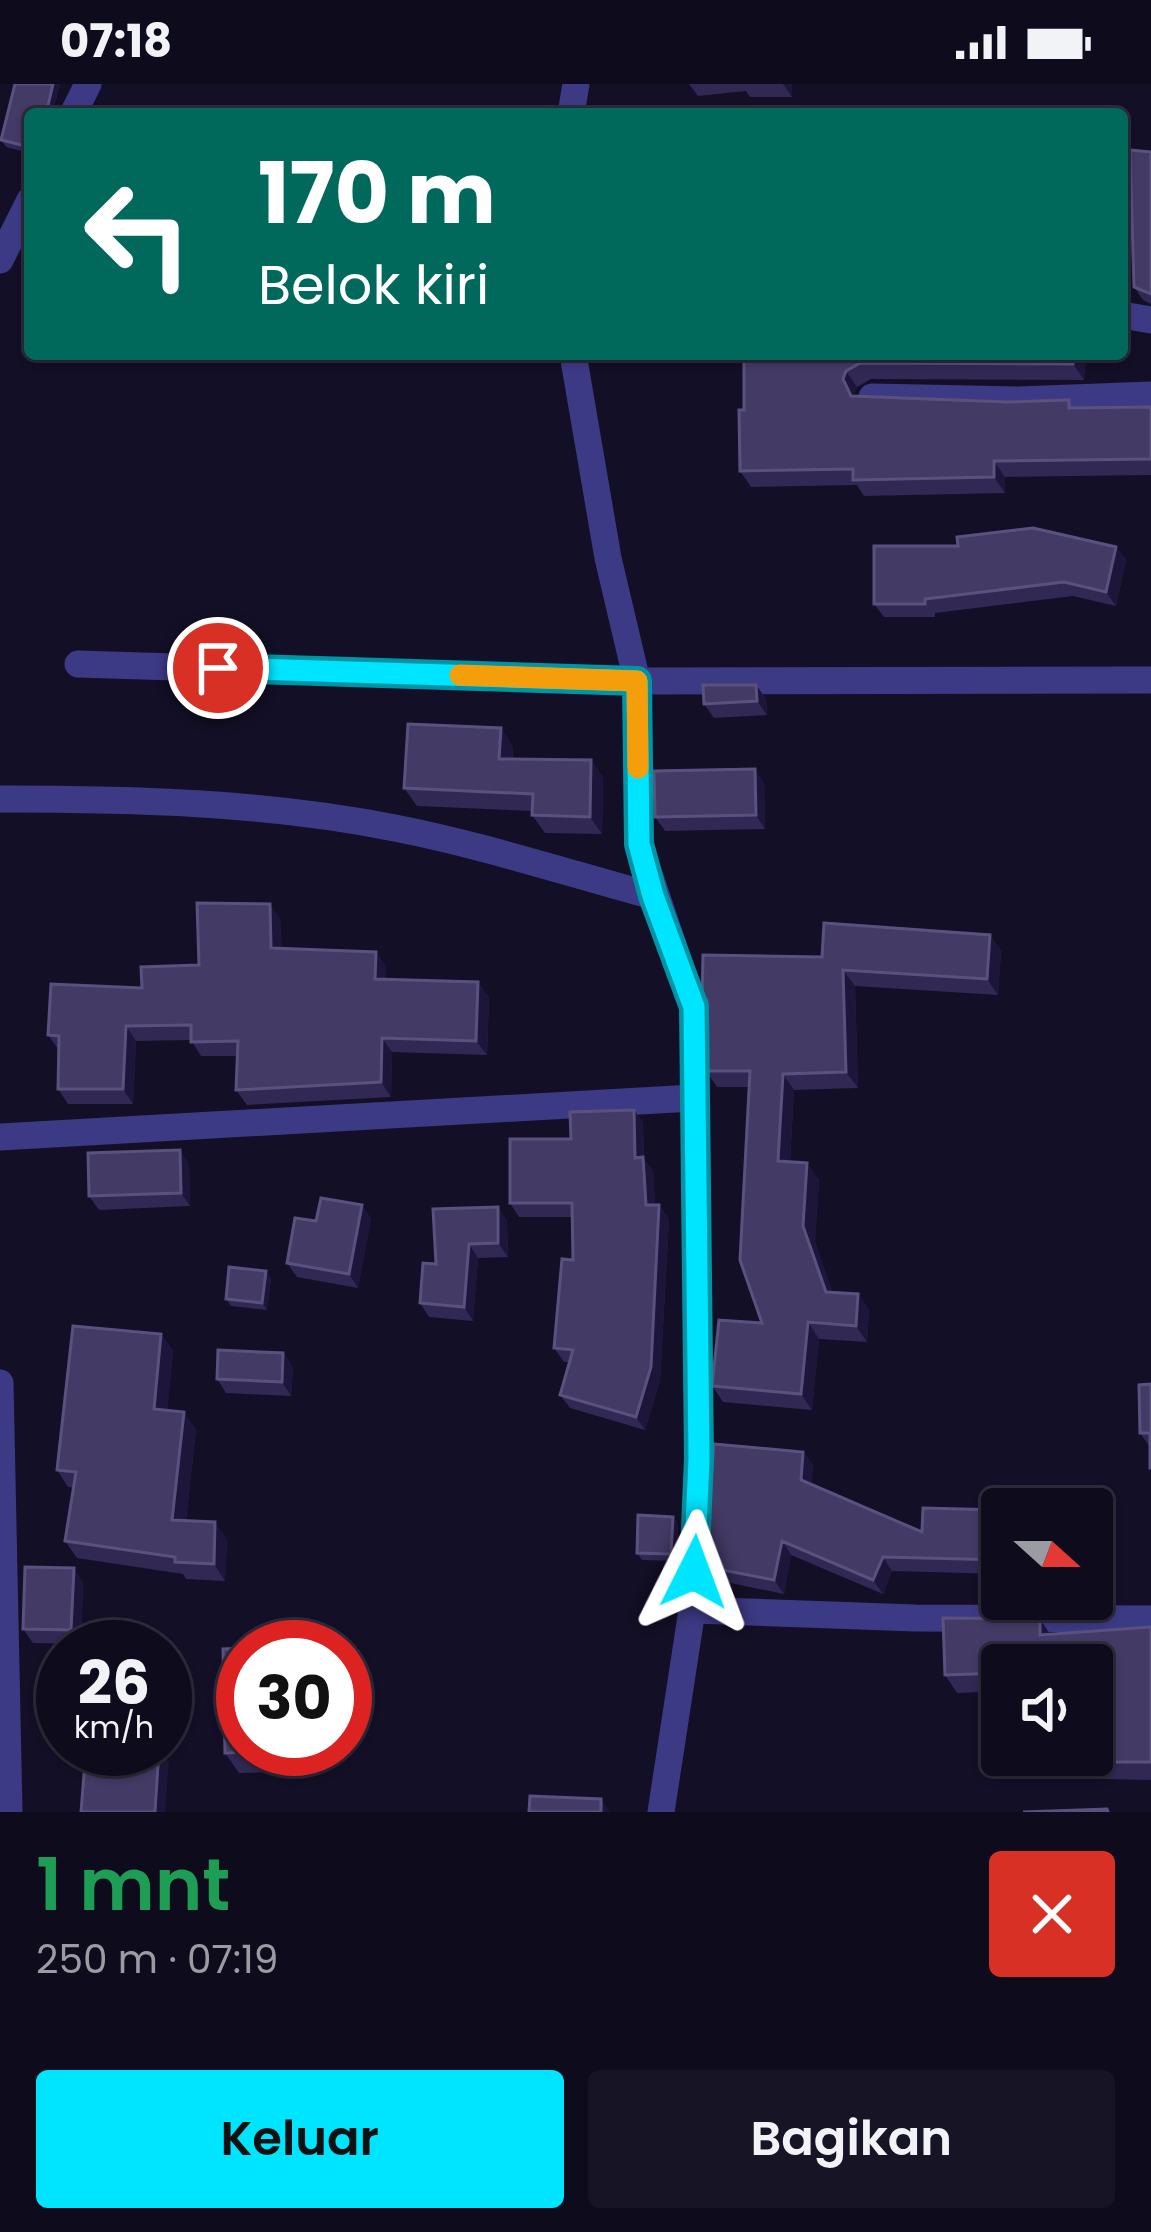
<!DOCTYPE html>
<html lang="id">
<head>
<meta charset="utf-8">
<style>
  :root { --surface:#0e0b1c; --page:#171425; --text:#f1f3f6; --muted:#9b9ba3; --line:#2e2b3b; --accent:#00e5ff }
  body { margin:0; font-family:Poppins,sans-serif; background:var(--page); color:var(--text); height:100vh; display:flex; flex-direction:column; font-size:45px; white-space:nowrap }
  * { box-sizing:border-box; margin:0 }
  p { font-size:39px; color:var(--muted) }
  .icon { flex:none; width:66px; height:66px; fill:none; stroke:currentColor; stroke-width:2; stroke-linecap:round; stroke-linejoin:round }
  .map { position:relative; height:1728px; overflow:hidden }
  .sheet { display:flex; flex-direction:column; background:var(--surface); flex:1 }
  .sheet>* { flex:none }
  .hud { position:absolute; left:24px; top:24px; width:1104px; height:252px; border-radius:12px; box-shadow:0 3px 9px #0004,0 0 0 3px var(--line); background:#00695c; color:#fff; overflow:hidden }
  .needle { width:78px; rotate:111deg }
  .tools { position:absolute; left:981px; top:1404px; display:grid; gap:24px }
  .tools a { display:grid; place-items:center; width:132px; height:132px; border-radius:12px; background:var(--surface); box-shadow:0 3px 9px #0004,0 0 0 3px var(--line); font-size:60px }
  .speed { position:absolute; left:36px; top:1536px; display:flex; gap:24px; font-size:60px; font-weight:700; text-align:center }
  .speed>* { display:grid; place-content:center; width:156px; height:156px; border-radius:50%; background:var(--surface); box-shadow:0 3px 9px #0004,0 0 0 3px var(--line); line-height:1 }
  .speed small { font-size:30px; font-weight:400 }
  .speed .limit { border:18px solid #d22; background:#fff; color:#111 }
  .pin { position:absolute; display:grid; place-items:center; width:102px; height:102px; color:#fff; margin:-51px; border:6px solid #fff; border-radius:50%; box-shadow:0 3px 12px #0007 }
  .me { position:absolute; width:132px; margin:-66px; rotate:3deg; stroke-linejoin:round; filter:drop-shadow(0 0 9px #0008) }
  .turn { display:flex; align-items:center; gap:42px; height:252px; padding:0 36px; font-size:54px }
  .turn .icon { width:156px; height:156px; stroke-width:2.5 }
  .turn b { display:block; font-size:84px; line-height:102px }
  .round { display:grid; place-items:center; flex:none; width:126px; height:126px; border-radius:12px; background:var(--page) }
  .overview { display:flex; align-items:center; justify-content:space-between; height:204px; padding:0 36px }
  h1 { font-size:72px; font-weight:600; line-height:90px; color:#1e9e55 }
  .action { display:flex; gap:24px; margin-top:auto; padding:24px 36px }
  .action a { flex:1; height:138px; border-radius:12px; background:var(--accent); color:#111; font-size:48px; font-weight:600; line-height:138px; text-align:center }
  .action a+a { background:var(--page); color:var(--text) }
  .status { display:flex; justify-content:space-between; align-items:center; height:84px; padding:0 60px; background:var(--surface); direction:ltr }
  .status svg { height:33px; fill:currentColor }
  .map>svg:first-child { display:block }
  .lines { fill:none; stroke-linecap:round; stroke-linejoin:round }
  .street { stroke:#3d3a85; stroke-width:27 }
  .wall { fill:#312854 }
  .shaded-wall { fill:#1d163a }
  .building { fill:#433a66; stroke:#5a527e; stroke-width:3 }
  .route-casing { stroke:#0095a6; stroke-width:30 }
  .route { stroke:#00e5ff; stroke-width:21 }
  .slow { stroke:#f59e0b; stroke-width:21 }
</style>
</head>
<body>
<div class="status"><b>07:18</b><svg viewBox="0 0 49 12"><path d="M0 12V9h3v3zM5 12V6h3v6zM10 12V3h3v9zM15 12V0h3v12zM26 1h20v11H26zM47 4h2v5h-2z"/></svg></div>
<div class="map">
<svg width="1151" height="1728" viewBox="0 0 1151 1728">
  <rect width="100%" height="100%" fill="#130f26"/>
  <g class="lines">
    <path class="street" d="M 73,30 L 88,0
      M 571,30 L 576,0
      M 0,176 L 30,116
      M 1122,231 L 1151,236
      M 573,270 L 608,474 L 637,597 L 639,760 L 694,923 L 699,1375 L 692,1526 L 661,1728
      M 872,313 L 1019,316 L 1151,311
      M 78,580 L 637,597 L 1151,596
      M 0,715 C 133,715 264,718 395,744 C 482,761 568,789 653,812
      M 0,1053 L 693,1014
      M 0,1299 L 9,1728
      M 692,1526 L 915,1534 L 1151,1535"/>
  </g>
  <path class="wall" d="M 60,0 L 52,30 L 30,30 L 30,69 L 6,63 L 1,56 Z
    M 689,0 L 792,0 L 792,13 L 750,13 L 746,7 L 698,12 Z
    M 1151,68 L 1151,220 L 1143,216 L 1134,203 Z
    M 744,270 L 1086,270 L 1084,296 L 871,295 L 857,303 L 854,311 L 1075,324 L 1151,323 L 1151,391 L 1005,393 L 1005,409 L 864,412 L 857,401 L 751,403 L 740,387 L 744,326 Z
    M 1116,463 L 1126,476 L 1116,522 L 1073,512 L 935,529 L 935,533 L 884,533 L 874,520 Z
    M 756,601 L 766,615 L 767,631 L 714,634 L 704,620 Z
    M 513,662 L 513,675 L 591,676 L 603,694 L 602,750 L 545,749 L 532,731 L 532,727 L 417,722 L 404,704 Z
    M 764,699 L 765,745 L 665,747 L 655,733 Z
    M 281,835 L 281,865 L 376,868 L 386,883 L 385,895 L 489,913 L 487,971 L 392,968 L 391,1013 L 247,1021 L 236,1006 L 237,972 L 201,972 L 191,956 L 136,957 L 133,1020 L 68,1020 L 58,1005 L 59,966 L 48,951 L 142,904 L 199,881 Z
    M 990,851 L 1001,867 L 998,911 L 855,902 L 858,1004 L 794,1006 L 790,1078 L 819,1095 L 815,1158 L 832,1208 L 858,1210 L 869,1226 L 867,1258 L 819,1255 L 812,1326 L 723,1318 L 712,1302 L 762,1239 L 749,1003 L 717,1003 L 706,987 L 707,924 L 702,916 L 822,873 Z
    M 634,1026 L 643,1039 L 644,1075 L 653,1087 L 655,1121 L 659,1121 L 669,1135 L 660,1297 L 645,1346 L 570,1324 L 560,1311 L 569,1278 L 564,1278 L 554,1264 L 573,1176 L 572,1133 L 519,1133 L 510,1119 L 571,1055 Z
    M 189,1080 L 190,1122 L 99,1126 L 89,1112 Z
    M 362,1121 L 371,1135 L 358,1204 L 297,1193 L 287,1179 L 316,1137 Z
    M 498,1123 L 507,1137 L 508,1173 L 478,1174 L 473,1237 L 429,1233 L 420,1219 L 436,1180 Z
    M 271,1194 L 267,1226 L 231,1222 L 226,1215 Z
    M 161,1250 L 173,1267 L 167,1326 L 196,1345 L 186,1437 L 227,1455 L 225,1497 L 186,1495 L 183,1490 L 77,1474 L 65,1457 L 74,1404 L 68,1403 L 57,1386 Z
    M 283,1269 L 293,1283 L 291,1312 L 226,1309 L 217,1295 Z
    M 1151,1300 L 1150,1363 L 1140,1349 Z
    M 803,1368 L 813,1381 L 811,1401 L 922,1448 L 1002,1426 L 1002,1490 L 892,1487 L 883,1510 L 791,1471 L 784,1510 L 711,1495 L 702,1482 L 708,1428 Z
    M 673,1433 L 678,1440 L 676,1477 L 642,1476 L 637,1469 Z
    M 83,1498 L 81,1560 L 33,1559 L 23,1545 Z
    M 1151,1543 L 1151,1696 L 1103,1695 L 1091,1678 L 1092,1581 L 1002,1581 L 1002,1607 L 957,1609 L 945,1591 L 1051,1550 Z
    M 243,1665 L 301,1665 L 301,1687 L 239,1689 L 225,1669 Z"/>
  <path class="shaded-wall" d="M 53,0 L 60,0 L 52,30 L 46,30 Z
    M 783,0 L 792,0 L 792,13 Z
    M 1073,270 L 1086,270 L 1084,296 L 1073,280 Z
    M 846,287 L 857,303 L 854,311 L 851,312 L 843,295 Z
    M 994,377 L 1005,393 L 1005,409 L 994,393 Z
    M 1116,463 L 1126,476 L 1116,522 L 1106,508 Z
    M 756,601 L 766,615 L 767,631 L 757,617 Z
    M 501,644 L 513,662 L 512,692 L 499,675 Z
    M 591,676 L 603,694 L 602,750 L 590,733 Z
    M 755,685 L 764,699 L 765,745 L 756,731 Z
    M 270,820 L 281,835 L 282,879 L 271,864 Z
    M 990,851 L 1001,867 L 998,911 L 987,895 Z
    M 376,868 L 386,883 L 385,909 L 375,895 Z
    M 843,886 L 855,902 L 858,1004 L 846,988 Z
    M 478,898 L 489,913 L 487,971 L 476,957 Z
    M 126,942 L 136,957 L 133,1020 L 123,1005 Z
    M 382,954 L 392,968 L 391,1013 L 381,998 Z
    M 783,990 L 794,1006 L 789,1093 L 778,1077 Z
    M 634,1026 L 643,1039 L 644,1075 L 653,1087 L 656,1135 L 646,1121 L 635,1074 Z
    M 180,1066 L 189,1080 L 190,1122 L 181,1109 Z
    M 807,1079 L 819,1095 L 815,1158 L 837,1224 L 826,1208 L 803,1142 Z
    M 362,1121 L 371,1135 L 358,1204 L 349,1190 Z
    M 659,1121 L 669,1135 L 660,1297 L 645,1346 L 636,1333 Z
    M 498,1123 L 507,1137 L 508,1173 L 498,1159 Z
    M 469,1160 L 478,1174 L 473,1237 L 464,1223 Z
    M 266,1187 L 271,1194 L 267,1226 L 262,1219 Z
    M 858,1210 L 869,1226 L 867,1258 L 856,1242 Z
    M 808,1238 L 819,1255 L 812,1326 L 801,1310 Z
    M 161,1250 L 173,1267 L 166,1341 L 154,1325 Z
    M 283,1269 L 293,1283 L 291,1312 L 282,1298 Z
    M 184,1328 L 196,1345 L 184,1453 L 172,1436 Z
    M 803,1368 L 813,1381 L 810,1410 L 801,1396 Z
    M 673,1433 L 678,1440 L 676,1477 L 671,1470 Z
    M 215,1438 L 227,1455 L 225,1497 L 214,1480 Z
    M 782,1457 L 791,1471 L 784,1510 L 774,1496 Z
    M 883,1473 L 892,1487 L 883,1510 L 873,1496 Z
    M 74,1484 L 83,1498 L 81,1560 L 71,1546 Z
    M 1040,1535 L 1052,1553 L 1040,1551 Z
    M 159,1665 L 169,1677 L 165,1728 L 155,1728 Z
    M 287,1665 L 301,1665 L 301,1687 L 287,1667 Z
    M 601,1715 L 610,1728 L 601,1728 Z"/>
  <path class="building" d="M 15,0 L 53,0 L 46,30 L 30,30 L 30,63 L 1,56 Z
    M 1130,66 L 1151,68 L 1151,210 L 1134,203 Z
    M 744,270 L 1073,270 L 1073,280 L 860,279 L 846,287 L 843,295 L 851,312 L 1007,318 L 1069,316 L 1069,324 L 1151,323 L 1151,375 L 994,377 L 994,393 L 853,396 L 853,385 L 740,387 L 739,326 L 744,326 Z
    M 1033,444 L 1116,463 L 1106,508 L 1064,498 L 925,515 L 925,520 L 874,520 L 874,462 L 958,462 L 957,453 Z
    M 703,601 L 756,601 L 757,617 L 704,620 Z
    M 408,640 L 501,644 L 499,675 L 591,676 L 590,733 L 532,731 L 533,710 L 404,704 Z
    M 755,685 L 756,731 L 655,733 L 654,687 Z
    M 197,819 L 270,820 L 271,864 L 376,868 L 375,895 L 478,898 L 476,957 L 382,954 L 381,998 L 236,1006 L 238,957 L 191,958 L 191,941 L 126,942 L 123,1005 L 58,1005 L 59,952 L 48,951 L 51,900 L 142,904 L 141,883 L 199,881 Z
    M 824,839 L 990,851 L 987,895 L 843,886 L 846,988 L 783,990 L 778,1077 L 807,1079 L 803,1142 L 826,1208 L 858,1210 L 856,1242 L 808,1238 L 801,1310 L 712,1302 L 719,1236 L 762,1239 L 740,1176 L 750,987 L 706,987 L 707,916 L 702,916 L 703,871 L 822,873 Z
    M 634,1026 L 635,1074 L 643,1073 L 646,1121 L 659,1121 L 651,1283 L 636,1333 L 560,1311 L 573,1266 L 554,1264 L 562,1175 L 573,1176 L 572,1119 L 510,1119 L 510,1055 L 571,1055 L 570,1028 Z
    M 180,1066 L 181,1109 L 89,1112 L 88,1069 Z
    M 321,1114 L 362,1121 L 349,1190 L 287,1179 L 295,1134 L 316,1137 Z
    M 498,1123 L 498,1159 L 469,1160 L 464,1223 L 420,1219 L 423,1179 L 436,1180 L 433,1125 Z
    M 229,1183 L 266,1187 L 262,1219 L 226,1215 Z
    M 73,1242 L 161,1250 L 154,1325 L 184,1328 L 172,1436 L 215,1438 L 214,1480 L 175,1478 L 175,1473 L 65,1457 L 76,1388 L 57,1386 Z
    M 218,1266 L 283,1269 L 282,1298 L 217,1295 Z
    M 1151,1300 L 1151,1384 L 1150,1384 L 1150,1349 L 1140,1349 L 1139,1301 Z
    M 714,1360 L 803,1368 L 801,1396 L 922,1448 L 923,1424 L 1002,1426 L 1002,1476 L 883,1473 L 873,1496 L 782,1457 L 774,1496 L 702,1482 L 704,1427 L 708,1428 Z
    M 638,1431 L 673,1433 L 671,1470 L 637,1469 Z
    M 25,1483 L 74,1484 L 71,1546 L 23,1545 Z
    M 943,1534 L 1040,1535 L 1040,1551 L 1151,1543 L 1151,1678 L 1091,1678 L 1092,1581 L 1002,1581 L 1002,1589 L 945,1591 Z
    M 243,1564 L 243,1665 L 287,1665 L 287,1667 L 225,1669 L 223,1565 Z
    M 86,1665 L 159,1665 L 155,1728 L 81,1728 Z
    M 530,1712 L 601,1715 L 601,1728 L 529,1728 Z
    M 1107,1725 L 1108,1728 L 1023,1728 Z"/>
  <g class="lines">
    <defs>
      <path id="route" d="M 218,584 L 637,597 L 639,760 L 653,812 L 694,923 L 699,1375 L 694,1488"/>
    </defs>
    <use href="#route" class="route-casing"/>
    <use href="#route" class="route"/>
    <path class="slow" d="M 460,591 L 637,597 L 638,684"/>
  </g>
</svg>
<div class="tools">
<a><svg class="needle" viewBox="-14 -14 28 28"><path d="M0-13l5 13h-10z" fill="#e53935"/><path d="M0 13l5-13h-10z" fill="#9b9ba3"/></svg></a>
<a><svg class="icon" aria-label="sound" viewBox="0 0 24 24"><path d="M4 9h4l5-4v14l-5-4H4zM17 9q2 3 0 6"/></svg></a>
</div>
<div class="speed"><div>26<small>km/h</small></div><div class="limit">30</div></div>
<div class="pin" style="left:218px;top:584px;background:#d93025"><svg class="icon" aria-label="arrive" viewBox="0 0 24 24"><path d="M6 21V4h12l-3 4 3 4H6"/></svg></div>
<svg class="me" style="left:694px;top:1488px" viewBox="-20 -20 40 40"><path d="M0-17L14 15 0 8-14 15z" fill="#00e5ff" stroke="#fff" stroke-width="4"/></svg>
<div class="hud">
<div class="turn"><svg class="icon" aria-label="left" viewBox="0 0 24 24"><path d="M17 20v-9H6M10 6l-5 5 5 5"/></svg><div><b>170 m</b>Belok kiri</div></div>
</div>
</div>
<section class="sheet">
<div class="overview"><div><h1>1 mnt</h1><p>250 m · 07:19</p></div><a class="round" style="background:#d93025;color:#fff"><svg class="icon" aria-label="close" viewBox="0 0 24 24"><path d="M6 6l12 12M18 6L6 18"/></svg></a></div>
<div class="action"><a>Keluar</a><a>Bagikan</a></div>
</section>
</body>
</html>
